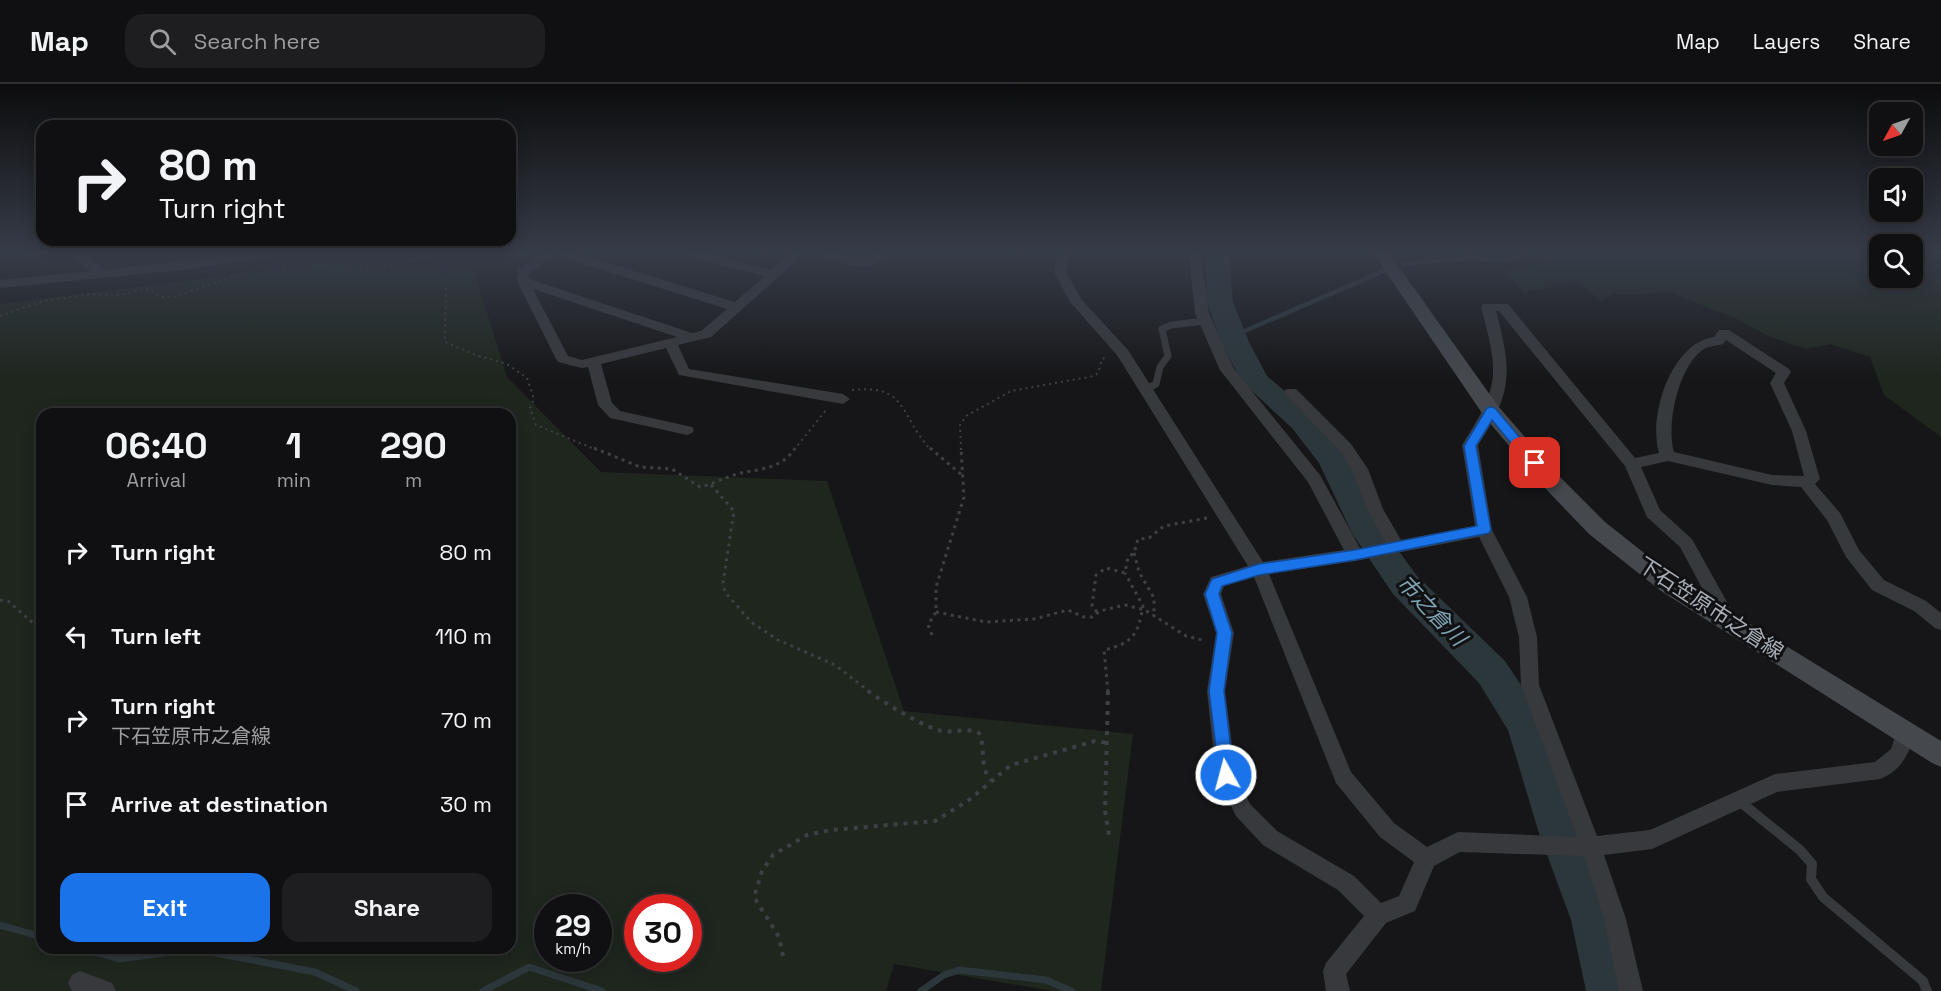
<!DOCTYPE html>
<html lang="en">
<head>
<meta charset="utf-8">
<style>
  :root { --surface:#101012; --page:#1e1e20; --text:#f1f3f6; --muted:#9c9d9f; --line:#303032; --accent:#1a73e8 }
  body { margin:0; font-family:"Space Grotesk","Noto Sans JP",sans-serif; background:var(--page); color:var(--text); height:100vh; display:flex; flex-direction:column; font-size:22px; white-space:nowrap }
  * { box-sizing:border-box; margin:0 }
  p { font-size:20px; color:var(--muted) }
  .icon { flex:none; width:33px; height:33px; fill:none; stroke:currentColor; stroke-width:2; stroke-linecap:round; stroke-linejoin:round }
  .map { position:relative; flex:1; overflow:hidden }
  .details { position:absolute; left:36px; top:324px; width:480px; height:546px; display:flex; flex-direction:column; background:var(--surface); border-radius:18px; box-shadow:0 3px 15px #0003,0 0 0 2px var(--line) }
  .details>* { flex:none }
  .guide { position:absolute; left:36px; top:36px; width:480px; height:126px; border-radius:18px; box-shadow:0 3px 15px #0003,0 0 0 2px var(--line); background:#101012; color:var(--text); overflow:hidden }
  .needle { width:39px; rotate:230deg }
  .buttons { position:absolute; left:1869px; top:18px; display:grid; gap:12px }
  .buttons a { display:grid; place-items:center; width:54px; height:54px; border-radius:12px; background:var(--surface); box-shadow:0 3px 15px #0003,0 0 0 2px var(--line); font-size:30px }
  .speed { position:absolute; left:534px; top:810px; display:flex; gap:12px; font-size:30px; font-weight:700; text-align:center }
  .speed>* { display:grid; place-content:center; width:78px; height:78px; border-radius:50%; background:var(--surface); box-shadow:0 3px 15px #0003,0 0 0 2px var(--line); line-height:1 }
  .speed small { font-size:15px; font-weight:400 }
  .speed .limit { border:9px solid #d22; background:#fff; color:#111 }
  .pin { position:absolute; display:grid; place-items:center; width:51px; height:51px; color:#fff; margin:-26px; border-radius:12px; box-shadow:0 3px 9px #0006 }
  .me { position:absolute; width:66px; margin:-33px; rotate:353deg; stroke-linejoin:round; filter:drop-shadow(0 0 4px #0008) }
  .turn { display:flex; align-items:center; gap:21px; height:126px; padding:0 24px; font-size:27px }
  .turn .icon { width:78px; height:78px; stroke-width:2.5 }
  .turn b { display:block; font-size:42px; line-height:51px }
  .eta { display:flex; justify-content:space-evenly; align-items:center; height:102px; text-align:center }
  .eta b { font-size:36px; font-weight:700; line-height:42px }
  .cta { display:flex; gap:12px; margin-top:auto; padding:12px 24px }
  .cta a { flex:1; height:69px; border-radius:18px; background:var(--accent); color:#fff; font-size:24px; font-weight:700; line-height:69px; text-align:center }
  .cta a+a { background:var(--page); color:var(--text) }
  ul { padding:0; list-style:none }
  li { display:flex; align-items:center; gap:18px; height:84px; padding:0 24px }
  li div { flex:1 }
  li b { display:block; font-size:22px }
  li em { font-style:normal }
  header { display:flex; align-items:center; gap:36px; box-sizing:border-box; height:84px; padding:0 30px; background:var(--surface); border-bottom:2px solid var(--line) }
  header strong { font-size:28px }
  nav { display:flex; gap:33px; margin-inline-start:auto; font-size:21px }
  .search { width:420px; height:54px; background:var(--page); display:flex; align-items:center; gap:15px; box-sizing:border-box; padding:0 21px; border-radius:18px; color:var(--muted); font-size:22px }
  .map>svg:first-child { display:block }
  .green { fill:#1e261e; fill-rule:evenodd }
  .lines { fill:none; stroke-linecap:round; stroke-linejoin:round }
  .stream-far1 { stroke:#2c373c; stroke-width:4.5 }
  .stream { stroke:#2c373c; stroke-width:7 }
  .river { fill:#2c373c; fill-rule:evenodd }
  .path-far2 { stroke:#3d4044; stroke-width:2; stroke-dasharray:2 4; stroke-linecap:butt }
  .path-far1 { stroke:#3d4044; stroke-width:3; stroke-dasharray:3 4.5; stroke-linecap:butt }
  .path { stroke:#3d4044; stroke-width:4; stroke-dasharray:4 6; stroke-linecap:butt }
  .service-far1 { stroke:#37393d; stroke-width:7 }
  .service { stroke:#37393d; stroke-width:10 }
  .minor { fill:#37393d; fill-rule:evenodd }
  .secondary { fill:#45484d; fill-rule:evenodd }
  .route { fill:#1a73e8; stroke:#114b97; stroke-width:1.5 }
  .labels { text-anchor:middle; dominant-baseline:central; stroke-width:6; stroke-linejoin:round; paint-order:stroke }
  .street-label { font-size:21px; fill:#a8afb8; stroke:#111113 }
  .water-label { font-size:22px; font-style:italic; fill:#7ea3b3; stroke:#111113 }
</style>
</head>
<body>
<header>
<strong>Map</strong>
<div class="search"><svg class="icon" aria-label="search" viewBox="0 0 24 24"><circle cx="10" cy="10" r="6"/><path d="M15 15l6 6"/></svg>Search here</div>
<nav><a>Map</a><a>Layers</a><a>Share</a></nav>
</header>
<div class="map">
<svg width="1941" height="907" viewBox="0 0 1941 907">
  <rect width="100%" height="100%" fill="#161618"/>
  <path class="green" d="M 1558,169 L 1879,169 L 1880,194 L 1912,194 L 1913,169 L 1941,169 L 1941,353 L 1884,311 L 1870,273 L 1830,260 L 1806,265 L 1768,252 L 1737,235 L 1667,207 L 1637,211 L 1613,210 L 1601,217 L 1576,196 L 1524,209 L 1505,187 L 1550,177 Z
    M 321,180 L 473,184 L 507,293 L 601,388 L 827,397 L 904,627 L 1133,650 L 1101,907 L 1052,907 L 894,880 L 886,907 L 0,907 L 0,220 ZM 42,330 L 510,330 L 510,864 L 42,864 ZM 548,824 L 598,824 L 598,874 L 548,874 ZM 638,824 L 688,824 L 688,874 L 638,874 Z"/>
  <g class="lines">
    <path class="stream-far1" d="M 1404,180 L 1466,174 L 1505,176 L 1527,169
      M 1233,252 L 1388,185"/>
    <path class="stream" d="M 0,841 L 42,853
      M 82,864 L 119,875 L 194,865 L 315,888 L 356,907
      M 483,907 L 529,883 L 602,907
      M 921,907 L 944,891 L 959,886 L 1046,896 L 1071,907"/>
    <path class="river" d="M 1205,169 L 1229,169 L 1233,218 L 1249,258 L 1267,292 L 1312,330 L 1344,368 L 1382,444 L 1417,492 L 1505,577 L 1540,630 L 1580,746 L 1615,836 L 1632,907 L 1586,907 L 1571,836 L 1538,746 L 1508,646 L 1479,599 L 1393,510 L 1352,449 L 1319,379 L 1292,344 L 1241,297 L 1221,258 L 1207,218 Z"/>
    <path class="path-far2" d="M 271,183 L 295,180 L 360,187 L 426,173 C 433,176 441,180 444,187 C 448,194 444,245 445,258 L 476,271 L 507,280 L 527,294 L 534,315 L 530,324 L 536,341 L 597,366
      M 0,232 L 44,217 L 93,210 L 115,212 L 144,205 L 151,206 L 161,213 L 173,213 L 253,186
      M 852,306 C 909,300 899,332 931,366
      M 794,366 L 826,326
      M 961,366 L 960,341 L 966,332 L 1011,307 L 1094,292 L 1098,289 L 1102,275 L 1107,273"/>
    <path class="path-far1" d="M 594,364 L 640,383 L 672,385 L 700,403 C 714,400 727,392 741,389 C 761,385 783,384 795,364
      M 930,364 L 963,392
      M 711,401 L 734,427 L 723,499 L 725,508 L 751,538 L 778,556 L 835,581 L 870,608
      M 1134,469 L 1139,488 L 1154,514 L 1154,533
      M 0,516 L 8,517 L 42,547
      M 936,528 L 986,538 L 1034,535 L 1068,526 L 1084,533 L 1092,533 L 1100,527 L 1125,521 L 1145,526 L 1186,552 L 1206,557
      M 1097,528 L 1092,522 L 1096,491 L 1106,484 L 1125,489 L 1128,473 L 1134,469 L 1138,455 L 1149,454 L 1164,442 L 1207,434
      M 932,551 L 928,541 L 936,528 L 936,503 L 964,413 L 961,364
      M 1108,608 L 1104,566 C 1133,559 1138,551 1143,522 L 1125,489"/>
    <path class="path" d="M 868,607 C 881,617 927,645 942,647 C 956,649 966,643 979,649 C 986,666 979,679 990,696
      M 1108,607 L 1105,727 L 1109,751
      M 783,872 L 779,853 L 754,813 L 762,787 L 773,771 L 807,751 L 831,746 L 935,737 L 969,716 L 1011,681 L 1095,657 L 1108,659"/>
    <path class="service-far1" d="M 1146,305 L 1156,300 L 1160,283 L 1168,272 L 1162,245 L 1171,241 L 1206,237"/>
    <path class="service" d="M 1738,716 L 1800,766 L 1812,780 L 1811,795 L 1823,813 L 1923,897 L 1927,907"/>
    <path class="minor" d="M 67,169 L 81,169 L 105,186 L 247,169 L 275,169 L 269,173 L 190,185 L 0,204 L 0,196 L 91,187 Z
      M 542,169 L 555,169 L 528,190 L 529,195 L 692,249 L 701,247 L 727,225 L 559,172 L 557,169 L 575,169 L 735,218 L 765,192 L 686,172 L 684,169 L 703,169 L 771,186 L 792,169 L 805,169 L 711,253 L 678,261 L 689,285 L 843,310 L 850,315 L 843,320 L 679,291 L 666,264 L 601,280 L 612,319 L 620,327 L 692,343 L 694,346 L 692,349 L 687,351 L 610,334 L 598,321 L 588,283 L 582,284 L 558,278 L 556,275 L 517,197 L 518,186 ZM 533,205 L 677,253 L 582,276 L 568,272 Z
      M 818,169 C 824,169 832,168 838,169 C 852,171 865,182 875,169 L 887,169 C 870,194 844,178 820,172 Z
      M 1057,169 L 1069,169 L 1066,188 L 1082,216 L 1128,266 L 1263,478 L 1344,466 L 1308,398 L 1220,286 L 1195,229 L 1189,169 L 1201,169 L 1209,229 L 1234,285 L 1320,391 L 1360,464 L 1386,459 L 1367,425 L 1352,386 L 1341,368 L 1286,311 L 1284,308 L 1286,305 L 1296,305 L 1351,360 L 1368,385 L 1383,425 L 1401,456 L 1475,442 L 1462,361 C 1500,302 1499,290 1481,223 L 1483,220 L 1508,220 L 1635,374 L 1659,369 C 1648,332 1671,259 1714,253 L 1719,246 L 1729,246 L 1789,285 L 1791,288 L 1784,299 L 1806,347 L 1820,395 L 1815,400 L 1840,429 L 1859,466 L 1884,496 L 1926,517 L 1941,529 L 1941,546 L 1935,544 L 1914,527 L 1872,506 L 1846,473 L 1827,436 L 1801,403 L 1772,401 L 1668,377 L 1641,383 L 1660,426 L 1692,455 L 1737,536 L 1734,541 L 1728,543 L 1722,541 L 1680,463 L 1647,433 L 1625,382 L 1499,227 L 1496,227 C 1512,287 1513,308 1478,361 L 1492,446 L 1527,513 L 1537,553 L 1539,601 L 1597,752 L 1650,746 L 1775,690 L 1875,678 L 1891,665 L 1898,644 L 1905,642 L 1912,644 L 1915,650 C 1909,670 1901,687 1880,695 L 1777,708 L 1652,765 L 1604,771 L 1626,835 L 1643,907 L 1619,907 L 1604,835 L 1584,772 L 1460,768 L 1434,782 L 1415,827 L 1386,839 L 1346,890 L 1350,907 L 1326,907 L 1323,887 L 1326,879 L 1364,832 L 1338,806 L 1263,761 L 1236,732 L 1216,691 L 1207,607 L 1216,549 L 1203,510 L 1211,493 L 1248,482 L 1117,271 L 1070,218 L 1054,188 ZM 1726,256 L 1776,289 L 1770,299 L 1792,347 L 1804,392 L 1772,391 L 1674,368 C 1666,342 1678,285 1701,267 C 1708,262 1714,262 1723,260 ZM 1479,453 L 1509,513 L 1519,553 L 1521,601 L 1577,753 L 1458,748 L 1427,763 L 1394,739 L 1351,688 L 1269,490 L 1355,477 ZM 1254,493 L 1336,699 L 1380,753 L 1414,778 L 1399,812 L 1381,819 L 1354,792 L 1277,747 L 1250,720 L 1236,691 L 1225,607 L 1234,549 L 1221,510 L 1224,502 Z
      M 80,887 L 112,899 L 116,907 L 72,907 L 68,899 L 72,891 Z"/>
    <path class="secondary" d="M 1373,169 L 1389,169 L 1498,322 L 1558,391 L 1605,438 L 1677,495 L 1941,657 L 1941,683 L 1932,679 L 1661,507 L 1589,450 L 1542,401 L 1484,332 Z"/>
  </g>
  <linearGradient id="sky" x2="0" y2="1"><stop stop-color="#0c0c0d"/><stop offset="0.57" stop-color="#363c48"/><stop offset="1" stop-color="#363c48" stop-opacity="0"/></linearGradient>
  <rect width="1941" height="296" fill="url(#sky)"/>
  <path class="route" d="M 1491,323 L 1495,324 L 1541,379 L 1539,382 L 1530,382 L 1492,336 L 1476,362 L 1491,446 L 1489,449 L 1355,476 L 1259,491 L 1222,502 L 1219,510 L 1232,549 L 1224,607 L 1234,691 L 1232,696 L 1226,698 L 1220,696 L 1209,607 L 1217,549 L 1205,510 L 1212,495 L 1259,480 L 1355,466 L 1477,442 L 1464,362 L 1487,324 Z"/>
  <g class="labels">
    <g class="street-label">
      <text transform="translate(1711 524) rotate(33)">下石笠原市之倉線</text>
    </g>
    <g class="water-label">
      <text transform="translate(1432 526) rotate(46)">市之倉川</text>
    </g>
  </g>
</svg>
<div class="buttons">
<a><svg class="needle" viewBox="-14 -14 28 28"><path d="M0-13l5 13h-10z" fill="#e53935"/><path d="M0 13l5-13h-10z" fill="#9c9d9f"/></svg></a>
<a><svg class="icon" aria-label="sound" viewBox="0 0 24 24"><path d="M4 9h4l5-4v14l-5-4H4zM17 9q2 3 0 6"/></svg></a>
<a><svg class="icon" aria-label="search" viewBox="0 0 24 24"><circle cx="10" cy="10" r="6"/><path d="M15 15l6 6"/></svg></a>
</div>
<div class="speed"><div>29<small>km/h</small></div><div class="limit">30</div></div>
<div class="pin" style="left:1535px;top:379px;background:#d93025"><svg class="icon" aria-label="arrive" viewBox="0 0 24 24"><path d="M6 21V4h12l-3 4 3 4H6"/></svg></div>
<svg class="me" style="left:1226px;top:691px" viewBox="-20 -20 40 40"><circle r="17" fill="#1a73e8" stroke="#fff" stroke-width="3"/><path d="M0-11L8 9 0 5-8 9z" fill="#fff"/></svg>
<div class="guide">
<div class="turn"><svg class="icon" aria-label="right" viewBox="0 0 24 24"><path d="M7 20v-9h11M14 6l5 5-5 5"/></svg><div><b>80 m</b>Turn right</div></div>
</div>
<section class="details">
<div class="eta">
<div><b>06:40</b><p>Arrival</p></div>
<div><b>1</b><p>min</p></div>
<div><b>290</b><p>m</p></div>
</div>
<ul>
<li><svg class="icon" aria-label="right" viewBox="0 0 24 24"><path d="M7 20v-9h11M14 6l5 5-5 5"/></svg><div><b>Turn right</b></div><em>80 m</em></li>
<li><svg class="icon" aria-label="left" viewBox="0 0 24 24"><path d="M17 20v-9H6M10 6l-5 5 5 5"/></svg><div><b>Turn left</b></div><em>110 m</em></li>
<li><svg class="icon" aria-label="right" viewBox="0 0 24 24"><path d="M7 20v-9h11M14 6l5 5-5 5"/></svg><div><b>Turn right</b><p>下石笠原市之倉線</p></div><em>70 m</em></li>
<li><svg class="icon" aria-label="arrive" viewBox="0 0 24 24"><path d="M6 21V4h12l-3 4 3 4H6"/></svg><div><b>Arrive at destination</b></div><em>30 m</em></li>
</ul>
<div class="cta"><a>Exit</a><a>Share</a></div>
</section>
</div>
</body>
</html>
